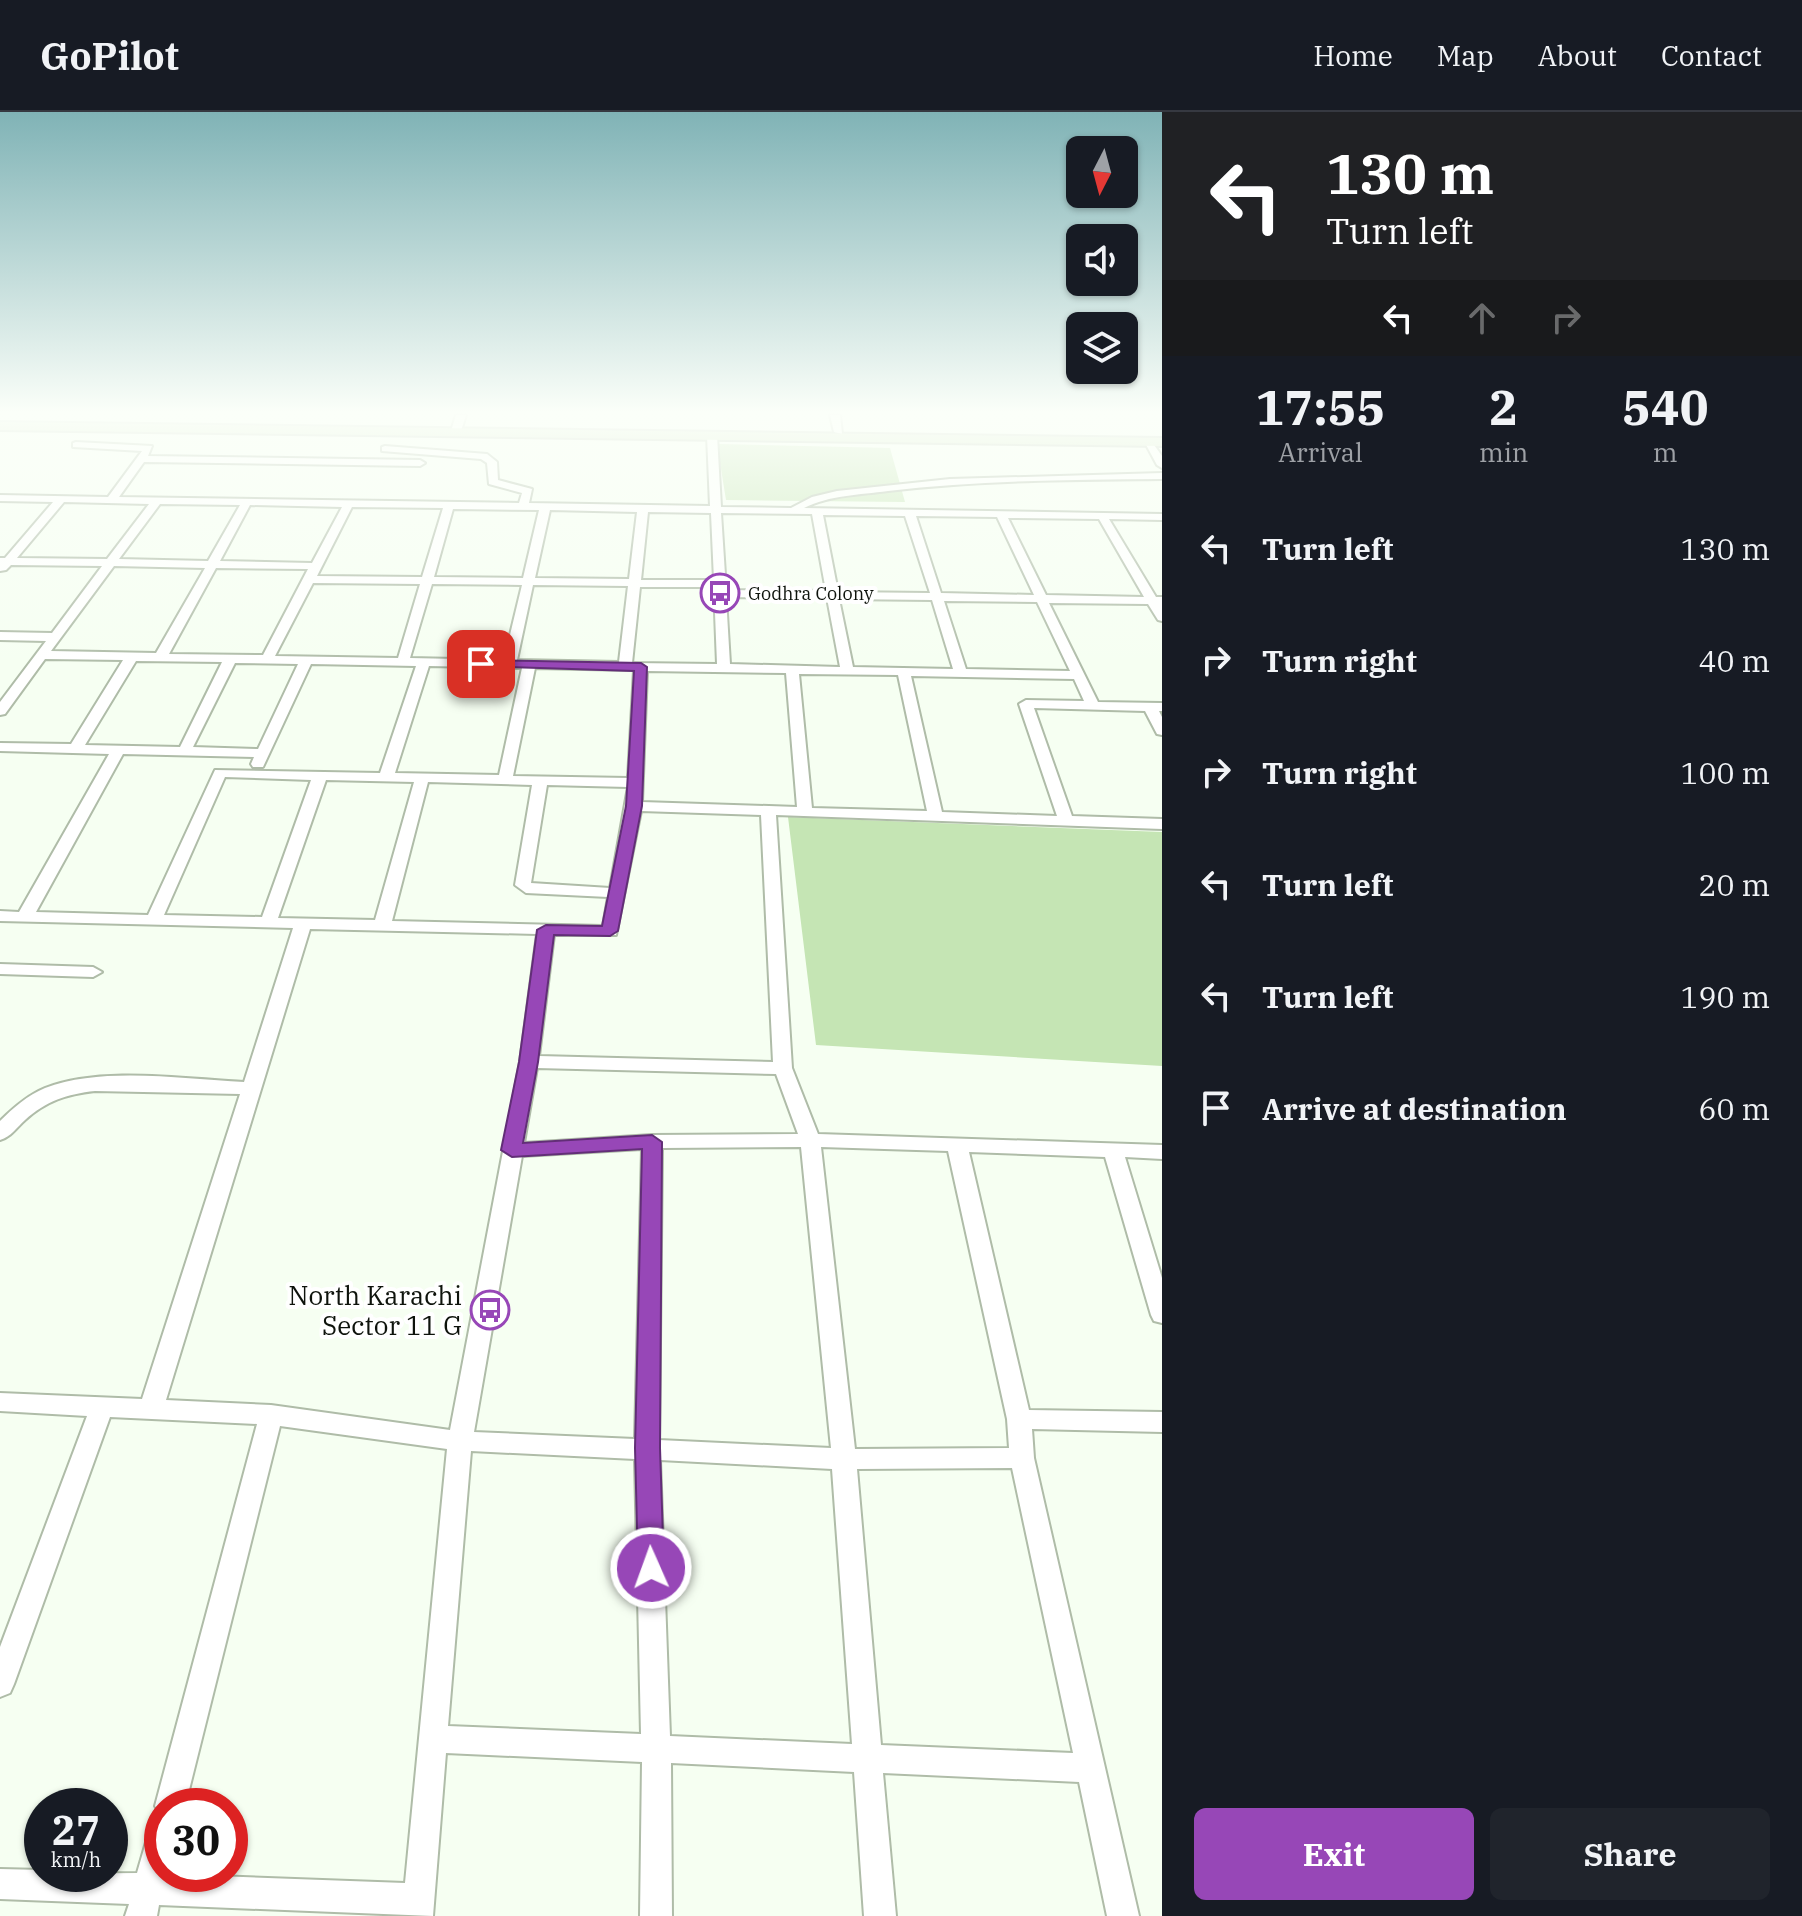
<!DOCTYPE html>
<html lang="en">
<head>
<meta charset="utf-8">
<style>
  :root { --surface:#171b24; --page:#20242c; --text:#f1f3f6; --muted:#9ea1a6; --line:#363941; --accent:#9747b7 }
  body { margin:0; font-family:"IBM Plex Serif",serif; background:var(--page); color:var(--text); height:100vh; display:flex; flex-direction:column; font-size:30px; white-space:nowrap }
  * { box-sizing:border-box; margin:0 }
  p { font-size:26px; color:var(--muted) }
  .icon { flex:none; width:44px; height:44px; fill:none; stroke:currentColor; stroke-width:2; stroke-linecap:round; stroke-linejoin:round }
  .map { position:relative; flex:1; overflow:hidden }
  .drawer { display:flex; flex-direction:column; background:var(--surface); width:640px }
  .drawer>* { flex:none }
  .hud { background:#202124; color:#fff; overflow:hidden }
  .needle { width:52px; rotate:186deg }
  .tools { position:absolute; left:1066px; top:24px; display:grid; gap:16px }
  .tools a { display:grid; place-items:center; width:72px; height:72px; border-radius:12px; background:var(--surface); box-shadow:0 2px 6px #0004; font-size:40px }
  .speed { position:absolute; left:24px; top:1676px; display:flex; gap:16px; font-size:40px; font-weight:700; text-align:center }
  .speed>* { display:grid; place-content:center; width:104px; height:104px; border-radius:50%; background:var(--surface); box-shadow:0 2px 6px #0004; line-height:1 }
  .speed small { font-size:20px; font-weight:400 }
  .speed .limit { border:12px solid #d22; background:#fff; color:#111 }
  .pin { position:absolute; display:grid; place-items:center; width:68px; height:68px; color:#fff; margin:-34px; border-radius:16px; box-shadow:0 4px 12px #0006 }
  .me { position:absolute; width:88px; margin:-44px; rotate:358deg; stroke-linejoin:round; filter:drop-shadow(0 0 6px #0008) }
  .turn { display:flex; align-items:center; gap:28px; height:168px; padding:0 32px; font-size:36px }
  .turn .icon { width:104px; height:104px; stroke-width:2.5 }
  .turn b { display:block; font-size:56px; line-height:68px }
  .lanes { display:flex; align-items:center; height:76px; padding:0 32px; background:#0003; justify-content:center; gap:40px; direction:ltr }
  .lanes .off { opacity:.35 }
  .eta { display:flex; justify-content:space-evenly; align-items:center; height:136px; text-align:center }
  .eta b { font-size:48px; font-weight:700; line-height:56px }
  .button { display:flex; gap:16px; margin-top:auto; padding:16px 32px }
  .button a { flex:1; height:92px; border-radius:12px; background:var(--accent); color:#fff; font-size:32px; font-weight:700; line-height:92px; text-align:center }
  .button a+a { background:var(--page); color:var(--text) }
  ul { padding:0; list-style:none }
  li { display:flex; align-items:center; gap:24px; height:112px; padding:0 32px }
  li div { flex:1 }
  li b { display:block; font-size:30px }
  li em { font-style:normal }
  header { display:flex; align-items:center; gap:48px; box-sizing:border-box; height:112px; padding:0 40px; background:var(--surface); border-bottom:2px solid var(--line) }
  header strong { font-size:38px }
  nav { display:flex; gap:44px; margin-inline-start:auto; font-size:28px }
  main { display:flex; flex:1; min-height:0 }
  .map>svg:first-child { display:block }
  .green { fill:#c5e5b4 }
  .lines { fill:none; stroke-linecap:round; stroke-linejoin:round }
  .minor-casing { stroke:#afbca8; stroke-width:4 }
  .secondary-casing { stroke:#afbca8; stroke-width:4 }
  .minor { fill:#fff; fill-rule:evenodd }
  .secondary { fill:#cee3bc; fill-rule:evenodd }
  .route { fill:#9747b7; stroke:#622e77; stroke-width:2 }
  .labels { text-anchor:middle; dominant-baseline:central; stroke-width:8; stroke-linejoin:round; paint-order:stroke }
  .far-poi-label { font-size:18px; fill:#0e130c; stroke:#fff; text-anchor:start }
  .near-poi-label { font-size:26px; fill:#0e130c; stroke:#fff; text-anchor:end }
</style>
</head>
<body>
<header>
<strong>GoPilot</strong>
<nav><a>Home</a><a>Map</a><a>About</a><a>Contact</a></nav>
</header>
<main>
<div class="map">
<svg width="1162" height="1804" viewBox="0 0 1162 1804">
  <rect width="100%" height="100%" fill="#f6fff2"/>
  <path class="green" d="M 717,332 L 890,336 L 905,390 L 726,388 Z
    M 788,705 L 1162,720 L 1162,954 L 816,933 Z"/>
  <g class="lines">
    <defs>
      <path id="minor" d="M 456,303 L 466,303 L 461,319 L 456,322 L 451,319 Z
        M 830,303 L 840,303 L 842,322 L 834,320 Z
        M 712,320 L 717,323 L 721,395 L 791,396 L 812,385 L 837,379 L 950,367 L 1162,361 L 1162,367 C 1070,368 979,368 888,379 C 859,383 830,383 804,396 L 1162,402 L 1162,408 L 1109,407 L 1156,485 L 1162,485 L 1162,509 L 1158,508 L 1148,492 L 1049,491 L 1098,590 L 1162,591 L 1162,599 L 1159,599 L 1162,605 L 1162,623 L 1157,622 L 1145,599 L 1034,596 L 1072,704 L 1162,707 L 1162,717 L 776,703 L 792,956 L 818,1022 L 1162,1033 L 1162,1047 L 1125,1045 L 1162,1166 L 1162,1211 L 1154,1209 L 1151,1203 L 1105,1045 L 969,1040 L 1029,1298 L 1162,1300 L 1162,1320 L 1032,1317 L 1034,1346 L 1139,1804 L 1107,1804 L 1079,1670 L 883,1661 L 896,1804 L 864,1804 L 854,1660 L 671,1651 L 672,1804 L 640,1804 L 642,1650 L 446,1641 L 433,1804 L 159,1793 L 157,1804 L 125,1804 L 129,1792 L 0,1787 L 0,1757 L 42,1758 L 42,1762 L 137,1761 L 151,1713 L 162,1709 L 162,1762 L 405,1771 L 447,1337 L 280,1314 L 185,1694 L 162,1694 L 162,1705 L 155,1694 L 257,1312 L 110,1305 L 14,1572 L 10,1581 L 0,1585 L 0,1535 L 87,1304 L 0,1299 L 0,1281 L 142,1287 L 240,982 L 95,979 C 67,982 46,989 25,1008 C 17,1015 11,1025 0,1028 L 0,1009 C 13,996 28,983 45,976 C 102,954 184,967 244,970 L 293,816 L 0,809 L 0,799 L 19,800 L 109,642 L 0,639 L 0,631 L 71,632 L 123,548 L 45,547 L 5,602 L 0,603 L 0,590 L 46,529 L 0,528 L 0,520 L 52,521 L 102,454 L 11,453 L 6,458 L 0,459 L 0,446 L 5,446 L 53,390 L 0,389 L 0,383 L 108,385 L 142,339 L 73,335 L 73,331 L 76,330 L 152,334 L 148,344 L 420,348 L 425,351 L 420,354 L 144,350 L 119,385 L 519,391 L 522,381 L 489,372 L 487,351 L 481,347 L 382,339 L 382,335 L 385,334 L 487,342 L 497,350 L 498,368 L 532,377 L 529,391 L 710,394 L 707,323 ZM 64,390 L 149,392 L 107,447 L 17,446 ZM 160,392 L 240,393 L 208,449 L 119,447 ZM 250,393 L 342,395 L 312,451 L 220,449 ZM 352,395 L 443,396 L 422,465 L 317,464 ZM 453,397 L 539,398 L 523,466 L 434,465 ZM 550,398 L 637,400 L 629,467 L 535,466 ZM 648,400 L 711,401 L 714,468 L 641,468 ZM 721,401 L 812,402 L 826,479 L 726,478 ZM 823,403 L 905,404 L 930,481 L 838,480 ZM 916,404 L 997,405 L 1034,483 L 941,481 ZM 1008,406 L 1099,407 L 1144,485 L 1046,483 ZM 114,454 L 205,456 L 156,541 L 51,539 ZM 216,456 L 308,457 L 263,543 L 169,542 ZM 313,471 L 420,472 L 398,546 L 275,544 ZM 432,472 L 522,473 L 504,548 L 410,546 ZM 533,473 L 628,474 L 619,550 L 517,548 ZM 640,475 L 714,475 L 717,552 L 632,551 ZM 726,485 L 827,486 L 840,555 L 730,552 ZM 839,487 L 932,488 L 953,557 L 853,555 ZM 944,489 L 1037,490 L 1070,559 L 966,557 ZM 136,549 L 222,550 L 180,635 L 85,633 ZM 235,551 L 298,552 L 258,637 L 193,635 ZM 311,552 L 416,554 L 380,661 L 215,658 L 148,803 L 36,800 L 123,642 L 254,645 L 251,652 L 253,655 L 263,655 ZM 429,554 L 522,556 L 499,663 L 395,661 ZM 535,556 L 634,558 L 628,666 L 513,664 ZM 647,559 L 786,561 L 797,695 L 642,690 ZM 799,562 L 898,563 L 927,699 L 812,696 ZM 911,564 L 1074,567 L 1084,589 L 1026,588 L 1019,592 L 1057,704 L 942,700 ZM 225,665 L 311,668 L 262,805 L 164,803 ZM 326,668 L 414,670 L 375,808 L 278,806 ZM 428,670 L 532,673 L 515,773 L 526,781 L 608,785 L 603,814 L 392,809 ZM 547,673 L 628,675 L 610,776 L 531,771 ZM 641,699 L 761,703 L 773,950 L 539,944 L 554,823 L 616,823 ZM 310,817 L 537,822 L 520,950 L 450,1318 L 271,1293 L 166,1288 ZM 537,956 L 776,962 L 798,1022 L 652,1023 L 524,1031 ZM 801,1035 L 831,1336 L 659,1328 L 662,1036 ZM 821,1035 L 948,1039 L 1007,1307 L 1009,1336 L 855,1337 ZM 642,1037 L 635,1327 L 474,1320 L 522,1044 ZM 471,1339 L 635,1347 L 641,1622 L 448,1614 ZM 660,1348 L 832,1357 L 852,1632 L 670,1624 ZM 1012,1356 L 1073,1641 L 881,1633 L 857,1357 Z
        M 1149,326 L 1162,344 L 1162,356 L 1157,353 L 1144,329 Z
        M 0,852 L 93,855 L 102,860 L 93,865 L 0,862 Z"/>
      <path id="secondary" d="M 0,310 L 1162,326 L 1162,334 L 0,318 Z"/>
    </defs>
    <use href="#minor" class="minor-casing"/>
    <use href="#secondary" class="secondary-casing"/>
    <use href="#minor" class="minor"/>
    <use href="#secondary" class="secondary"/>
  </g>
  <linearGradient id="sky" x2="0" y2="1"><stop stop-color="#80b3b6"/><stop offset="0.54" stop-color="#fbfff9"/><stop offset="1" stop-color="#fbfff9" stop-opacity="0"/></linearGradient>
  <rect width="1162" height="556" fill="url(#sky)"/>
  <path class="route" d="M 481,548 L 641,551 L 647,555 L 642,694 L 618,819 L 610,824 L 554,823 L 538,950 L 523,1031 L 652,1023 L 662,1030 L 660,1336 L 664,1456 L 660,1464 L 651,1467 L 642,1464 L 638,1456 L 635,1336 L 642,1037 L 512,1045 L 501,1038 L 519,950 L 537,818 L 546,813 L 602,814 L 626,694 L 634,559 L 477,554 L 477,549 Z"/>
  <defs>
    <symbol id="bus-ring" viewBox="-11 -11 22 22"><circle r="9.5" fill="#fff" stroke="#9747b7" stroke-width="1.5"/><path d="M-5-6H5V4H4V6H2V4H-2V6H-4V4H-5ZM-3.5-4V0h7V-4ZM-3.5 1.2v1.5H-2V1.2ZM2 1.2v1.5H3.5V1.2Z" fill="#9747b7"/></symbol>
  </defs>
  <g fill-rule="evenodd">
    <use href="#bus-ring" x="698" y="459" width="44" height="44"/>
    <use href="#bus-ring" x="468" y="1176" width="44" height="44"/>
  </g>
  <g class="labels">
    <g class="far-poi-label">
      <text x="748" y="481">Godhra Colony</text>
    </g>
    <g class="near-poi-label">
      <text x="462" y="1183">North Karachi<tspan x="462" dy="30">Sector 11 G</tspan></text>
    </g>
  </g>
</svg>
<div class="tools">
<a><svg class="needle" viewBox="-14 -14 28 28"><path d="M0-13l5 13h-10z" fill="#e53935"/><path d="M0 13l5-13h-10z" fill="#9ea1a6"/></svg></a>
<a><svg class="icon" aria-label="sound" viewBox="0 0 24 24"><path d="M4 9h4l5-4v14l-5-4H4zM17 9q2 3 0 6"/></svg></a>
<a><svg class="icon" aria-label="layers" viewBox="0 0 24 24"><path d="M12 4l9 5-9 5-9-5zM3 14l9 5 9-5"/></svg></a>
</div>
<div class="speed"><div>27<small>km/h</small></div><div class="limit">30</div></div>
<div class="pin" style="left:481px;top:552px;background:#d93025"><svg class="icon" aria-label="arrive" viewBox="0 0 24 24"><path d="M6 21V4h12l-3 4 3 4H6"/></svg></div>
<svg class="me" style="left:651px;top:1456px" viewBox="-20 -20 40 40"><circle r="17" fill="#9747b7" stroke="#fff" stroke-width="3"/><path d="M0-11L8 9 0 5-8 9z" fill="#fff"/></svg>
</div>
<section class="drawer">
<div class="hud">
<div class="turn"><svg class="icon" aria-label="left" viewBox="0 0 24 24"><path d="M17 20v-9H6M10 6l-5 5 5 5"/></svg><div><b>130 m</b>Turn left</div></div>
<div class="lanes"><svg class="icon" aria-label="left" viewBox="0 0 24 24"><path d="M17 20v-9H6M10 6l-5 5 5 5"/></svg><svg class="icon off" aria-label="ahead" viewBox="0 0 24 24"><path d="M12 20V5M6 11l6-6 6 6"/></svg><svg class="icon off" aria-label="right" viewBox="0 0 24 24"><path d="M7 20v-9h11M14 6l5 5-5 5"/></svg></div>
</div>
<div class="eta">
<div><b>17:55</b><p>Arrival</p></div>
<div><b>2</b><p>min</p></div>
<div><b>540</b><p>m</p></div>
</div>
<ul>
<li><svg class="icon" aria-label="left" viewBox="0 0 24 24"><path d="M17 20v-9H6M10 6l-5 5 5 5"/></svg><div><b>Turn left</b></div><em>130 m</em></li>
<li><svg class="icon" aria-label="right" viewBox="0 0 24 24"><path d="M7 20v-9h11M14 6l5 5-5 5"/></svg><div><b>Turn right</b></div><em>40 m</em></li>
<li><svg class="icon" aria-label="right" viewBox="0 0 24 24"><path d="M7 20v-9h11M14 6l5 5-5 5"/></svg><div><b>Turn right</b></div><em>100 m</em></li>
<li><svg class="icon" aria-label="left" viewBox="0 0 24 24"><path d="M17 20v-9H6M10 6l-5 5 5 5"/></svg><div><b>Turn left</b></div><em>20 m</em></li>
<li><svg class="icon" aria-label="left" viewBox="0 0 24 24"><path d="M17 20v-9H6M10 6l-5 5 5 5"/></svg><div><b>Turn left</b></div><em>190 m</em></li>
<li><svg class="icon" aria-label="arrive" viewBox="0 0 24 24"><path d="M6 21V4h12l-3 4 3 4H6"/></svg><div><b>Arrive at destination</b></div><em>60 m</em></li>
</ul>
<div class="button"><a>Exit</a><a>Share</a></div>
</section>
</main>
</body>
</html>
